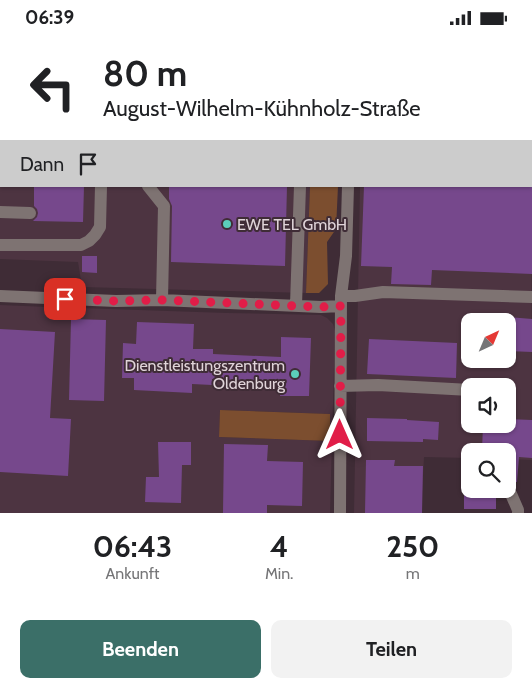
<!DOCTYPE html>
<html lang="de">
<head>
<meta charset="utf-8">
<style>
  :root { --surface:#fff; --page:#f2f2f2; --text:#202124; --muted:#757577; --accent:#3b6f68 }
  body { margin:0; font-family:Cabin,sans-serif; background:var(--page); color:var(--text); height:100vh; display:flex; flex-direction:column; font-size:19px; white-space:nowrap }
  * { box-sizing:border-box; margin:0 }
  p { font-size:16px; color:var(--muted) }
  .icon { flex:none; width:28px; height:28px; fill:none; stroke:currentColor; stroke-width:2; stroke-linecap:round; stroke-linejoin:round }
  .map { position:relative; height:478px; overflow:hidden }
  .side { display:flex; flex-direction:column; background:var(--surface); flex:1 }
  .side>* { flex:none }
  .guide { position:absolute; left:0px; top:0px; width:532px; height:152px; box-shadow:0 1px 4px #0004; background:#fff; color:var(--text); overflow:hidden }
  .needle { width:32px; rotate:44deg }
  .controls { position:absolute; left:461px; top:278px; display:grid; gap:10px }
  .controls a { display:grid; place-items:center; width:55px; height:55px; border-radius:10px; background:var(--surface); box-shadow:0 1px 4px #0004; font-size:25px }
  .pin { position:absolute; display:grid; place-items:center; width:42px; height:42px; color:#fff; margin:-21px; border-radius:10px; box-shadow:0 2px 8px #0006 }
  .me { position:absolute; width:55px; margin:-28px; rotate:0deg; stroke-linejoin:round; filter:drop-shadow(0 0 4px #0008) }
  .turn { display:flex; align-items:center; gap:18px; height:105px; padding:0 20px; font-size:22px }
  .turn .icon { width:65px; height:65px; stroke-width:2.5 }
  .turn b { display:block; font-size:35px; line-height:42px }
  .then { display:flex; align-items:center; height:48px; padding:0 20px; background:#0003; gap:10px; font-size:19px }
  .eta { display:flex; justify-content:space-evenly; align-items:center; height:85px; text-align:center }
  .eta b { font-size:30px; font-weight:700; line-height:35px }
  .cta { display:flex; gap:10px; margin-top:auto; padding:10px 20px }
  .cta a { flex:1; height:58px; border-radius:10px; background:var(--accent); color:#fff; font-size:20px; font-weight:700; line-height:58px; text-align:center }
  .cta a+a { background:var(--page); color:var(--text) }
  .status { display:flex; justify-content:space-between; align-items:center; height:35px; padding:0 25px; background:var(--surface); direction:ltr }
  .status svg { height:14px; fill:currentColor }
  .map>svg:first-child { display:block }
  .built { fill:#4d3441; fill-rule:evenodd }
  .green { fill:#7c4e2f }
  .forest { fill:#964f13 }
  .building { fill:#76488c }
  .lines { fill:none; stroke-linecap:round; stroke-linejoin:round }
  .minor { stroke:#7e7372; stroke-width:12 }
  .route { stroke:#e11d48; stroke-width:9; stroke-dasharray:0 16.2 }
  .poi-dot { fill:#5bcebb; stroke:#3f2c36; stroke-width:2 }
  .labels { text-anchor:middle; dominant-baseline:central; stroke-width:4; stroke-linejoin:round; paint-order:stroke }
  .poi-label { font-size:16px; fill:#e0d4d9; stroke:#3f2c36; text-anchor:start }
</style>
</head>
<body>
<div class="status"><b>06:39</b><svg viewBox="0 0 49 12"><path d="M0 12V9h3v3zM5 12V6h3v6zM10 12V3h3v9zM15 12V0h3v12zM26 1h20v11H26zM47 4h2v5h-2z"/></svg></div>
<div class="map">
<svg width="532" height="478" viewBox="0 0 532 478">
  <rect width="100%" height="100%" fill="#3f2c36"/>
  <path class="built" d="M 0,0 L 114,0 L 114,1 L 1,1 L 1,151 L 310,151 L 306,258 L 82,252 L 78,227 L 0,224 Z
    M 531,23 L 532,425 L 508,424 L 508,416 L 470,416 L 470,423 L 424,422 L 421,478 L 354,478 L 360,151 L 531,151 ZM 470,286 L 508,286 L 508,324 L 470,324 ZM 470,351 L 508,351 L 508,389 L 470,389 Z
    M 0,270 L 48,272 L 57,282 L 73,282 L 80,273 L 227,278 L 321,280 L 327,283 L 333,289 L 335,296 L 330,478 L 0,478 ZM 220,375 L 330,379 L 330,406 L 219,402 Z"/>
  <path class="green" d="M 310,151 L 338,151 L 336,194 L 327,207 L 328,249 L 319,258 L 306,258 Z
    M 220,375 L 330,379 L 330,406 L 219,402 Z"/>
  <path class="forest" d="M 112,0 L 343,0 L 343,1 L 114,1 Z
    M 364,0 L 532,0 L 532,23 L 531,1 L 364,1 Z"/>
  <path class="building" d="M 34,151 L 84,151 L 83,187 L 33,186 L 37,182 L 38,178 L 37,174 L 34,171 Z
    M 169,151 L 287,151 L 285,231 L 171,227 L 172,171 L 169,164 Z
    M 364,151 L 532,151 L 532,239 L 432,235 L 431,250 L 391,249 L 392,232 L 361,231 Z
    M 82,221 L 97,221 L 97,238 L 82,237 Z
    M 508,282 L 532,284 L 532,317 L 508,316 Z
    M 71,284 L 106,285 L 104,366 L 69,365 Z
    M 137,287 L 194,289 L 193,314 L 213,314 L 213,319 L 281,322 L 281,302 L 311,303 L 309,361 L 280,361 L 280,347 L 212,344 L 212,350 L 192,349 L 192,358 L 134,355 L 134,343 L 122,343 L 123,308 L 136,309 Z
    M 0,294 L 55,297 L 50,383 L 71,384 L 68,441 L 0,437 Z
    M 369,304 L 457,308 L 456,343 L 367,339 Z
    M 367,383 L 407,384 L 407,385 L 439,387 L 438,405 L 423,404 L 423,407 L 367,406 Z
    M 508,384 L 532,385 L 532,423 L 519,422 L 517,447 L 508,446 L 508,416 L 482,416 L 483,389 L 508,389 Z
    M 158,407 L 191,407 L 191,430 L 182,430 L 181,468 L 145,467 L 146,442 L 159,442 Z
    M 224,409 L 268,410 L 267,426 L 303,427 L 302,471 L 267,470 L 267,478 L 223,478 Z
    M 366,425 L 395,425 L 394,431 L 423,431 L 422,478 L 365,478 Z
    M 464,455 L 496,456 L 496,474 L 464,474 Z"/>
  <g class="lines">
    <path class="minor" d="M 352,1 L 352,0
      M 0,20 L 1,20
      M 148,151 L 164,171 L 162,265
      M 0,177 L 30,178
      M 0,210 L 81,210 L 89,206 L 95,200 L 100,192 L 101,151
      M 0,261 L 116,266 L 162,265 L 321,272 L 341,271
      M 341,261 L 355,261 L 383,257 L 532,262
      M 296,270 L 300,151
      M 340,351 L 378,350 L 470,355
      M 511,459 L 518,475 L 518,478
      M 340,478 L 341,261 L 346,221 L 348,151"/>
  </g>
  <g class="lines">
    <path class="route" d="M 65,264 L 116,266 L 162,265 L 321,272 L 341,271 L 340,400"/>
  </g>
  <g class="poi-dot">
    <circle cx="227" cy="189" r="5"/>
    <circle cx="295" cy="339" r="5"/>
  </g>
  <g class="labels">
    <g class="poi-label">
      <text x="237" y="189">EWE TEL GmbH</text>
      <text x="285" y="330" text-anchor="end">Dienstleistungszentrum<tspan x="285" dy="18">Oldenburg</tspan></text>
    </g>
  </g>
</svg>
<div class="controls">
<a><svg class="needle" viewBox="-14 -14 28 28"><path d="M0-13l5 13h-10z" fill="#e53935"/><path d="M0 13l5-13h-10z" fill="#757577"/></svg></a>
<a><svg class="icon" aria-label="sound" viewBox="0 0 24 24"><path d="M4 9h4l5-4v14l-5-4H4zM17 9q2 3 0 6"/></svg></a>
<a><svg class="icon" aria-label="search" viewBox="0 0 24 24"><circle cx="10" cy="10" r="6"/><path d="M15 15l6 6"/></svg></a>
</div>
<div class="pin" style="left:65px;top:264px;background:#d93025"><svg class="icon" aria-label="arrive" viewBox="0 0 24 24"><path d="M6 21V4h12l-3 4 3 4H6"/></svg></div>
<svg class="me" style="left:340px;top:400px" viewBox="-20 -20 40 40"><path d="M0-17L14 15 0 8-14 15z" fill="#e11d48" stroke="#fff" stroke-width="4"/></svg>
<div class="guide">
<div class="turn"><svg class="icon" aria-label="left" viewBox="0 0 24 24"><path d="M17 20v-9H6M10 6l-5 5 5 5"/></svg><div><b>80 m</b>August-Wilhelm-Kühnholz-Straße</div></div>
<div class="then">Dann<svg class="icon" aria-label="arrive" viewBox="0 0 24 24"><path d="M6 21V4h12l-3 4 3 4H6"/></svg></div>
</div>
</div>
<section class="side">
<div class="eta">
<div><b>06:43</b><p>Ankunft</p></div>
<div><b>4</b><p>Min.</p></div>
<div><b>250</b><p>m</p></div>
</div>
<div class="cta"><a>Beenden</a><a>Teilen</a></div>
</section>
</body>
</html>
